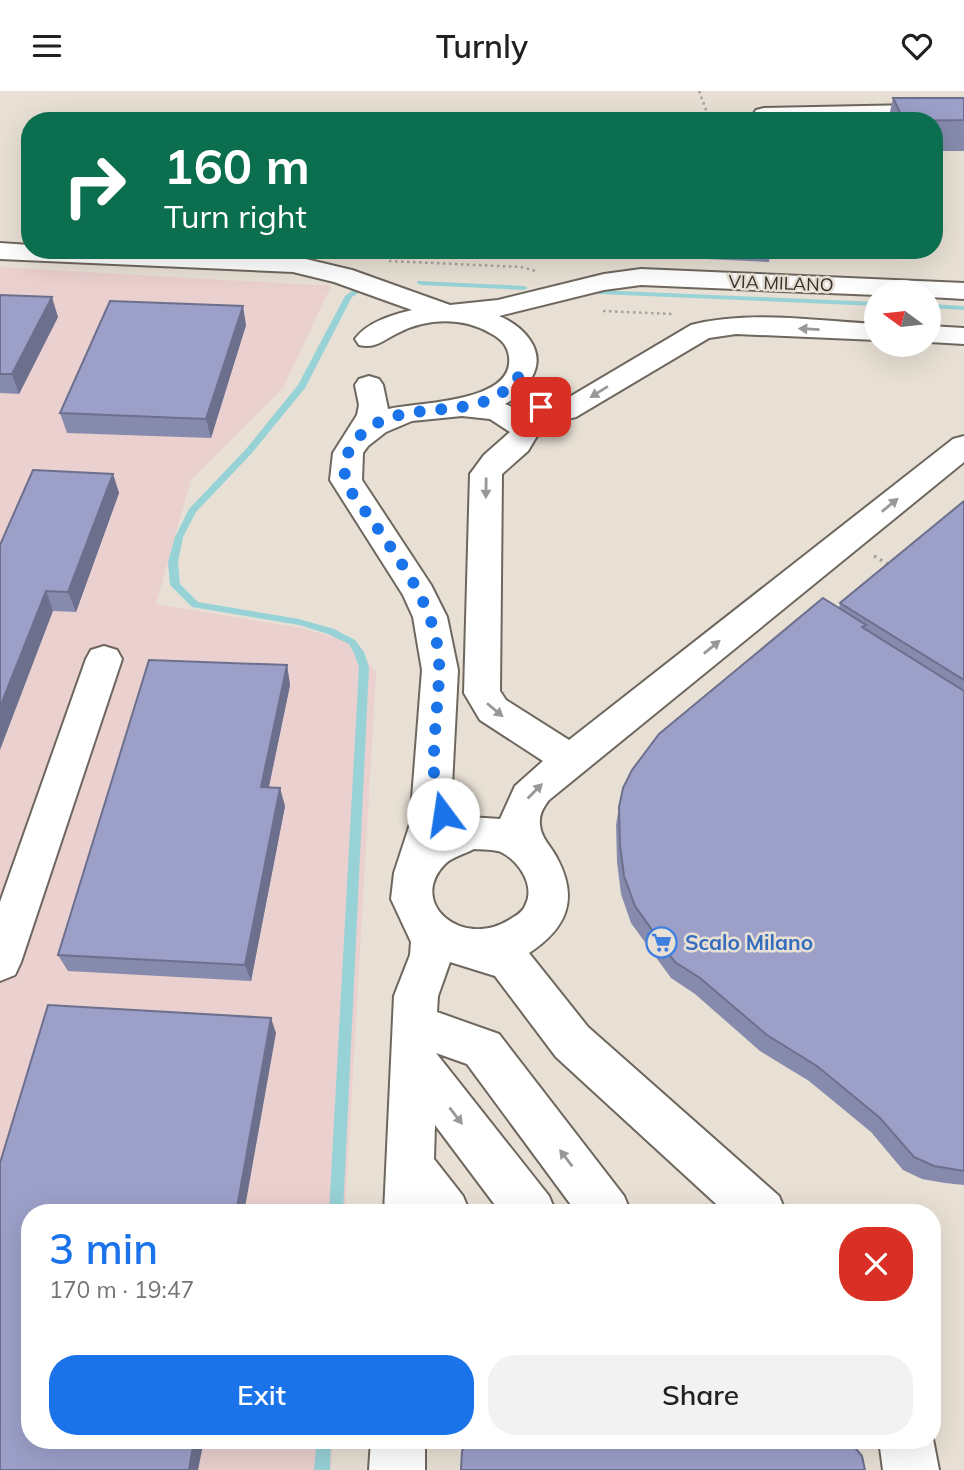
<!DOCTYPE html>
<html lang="en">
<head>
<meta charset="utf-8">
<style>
  :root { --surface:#fff; --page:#f2f2f2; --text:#202124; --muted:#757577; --accent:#1a73e8 }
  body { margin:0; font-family:Mulish,sans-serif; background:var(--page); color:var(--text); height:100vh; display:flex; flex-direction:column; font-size:26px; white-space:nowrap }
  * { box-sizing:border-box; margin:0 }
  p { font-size:23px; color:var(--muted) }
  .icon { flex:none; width:38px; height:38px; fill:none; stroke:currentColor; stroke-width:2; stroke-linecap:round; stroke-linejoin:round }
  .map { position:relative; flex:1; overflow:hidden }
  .sheet { position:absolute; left:21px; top:1113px; width:920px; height:245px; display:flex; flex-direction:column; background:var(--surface); border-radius:28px; box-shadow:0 7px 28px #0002 }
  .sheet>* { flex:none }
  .top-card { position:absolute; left:21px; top:21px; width:922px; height:147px; border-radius:28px; box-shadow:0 7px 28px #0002; background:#0b6e4f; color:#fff; overflow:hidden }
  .needle { width:46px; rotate:285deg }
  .controls { position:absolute; left:864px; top:189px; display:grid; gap:14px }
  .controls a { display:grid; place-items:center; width:77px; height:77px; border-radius:50%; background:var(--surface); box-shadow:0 7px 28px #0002; font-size:35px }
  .pin { position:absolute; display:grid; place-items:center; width:60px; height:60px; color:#fff; margin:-30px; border-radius:14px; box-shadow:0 4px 10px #0006 }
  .me { position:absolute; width:77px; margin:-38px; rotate:346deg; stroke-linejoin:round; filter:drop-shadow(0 0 5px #0008) }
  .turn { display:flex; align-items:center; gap:24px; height:147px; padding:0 28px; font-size:32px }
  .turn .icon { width:91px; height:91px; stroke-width:2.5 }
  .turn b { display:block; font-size:49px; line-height:60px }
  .round { display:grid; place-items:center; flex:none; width:74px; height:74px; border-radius:28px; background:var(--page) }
  .overview { display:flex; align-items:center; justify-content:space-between; height:119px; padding:0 28px }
  h1 { font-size:42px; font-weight:600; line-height:52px; color:var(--accent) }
  .action { display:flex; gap:14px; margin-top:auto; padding:14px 28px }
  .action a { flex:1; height:80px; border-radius:28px; background:var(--accent); color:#fff; font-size:28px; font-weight:600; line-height:80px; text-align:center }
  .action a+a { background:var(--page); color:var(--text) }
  header { display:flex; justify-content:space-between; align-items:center; height:91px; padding:0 28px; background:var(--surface); font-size:32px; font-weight:600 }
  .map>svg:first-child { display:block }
  .industrial { fill:#ead0cf }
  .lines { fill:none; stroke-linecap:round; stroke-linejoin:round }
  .stream { fill:#97d2d6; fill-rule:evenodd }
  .minor-casing { stroke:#6e675d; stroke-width:4 }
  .path-far1 { stroke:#a8a299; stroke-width:2.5; stroke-dasharray:2.5 3.5; stroke-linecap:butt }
  .path { stroke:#a8a299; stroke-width:3.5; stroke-dasharray:2.5 4.5; stroke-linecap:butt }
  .minor { fill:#fff; fill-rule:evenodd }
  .wall { fill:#868aad }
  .shaded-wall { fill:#6d708d }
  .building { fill:#9ca0c9; stroke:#6d708d; stroke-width:2 }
  .oneway { fill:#9a9896 }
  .route { stroke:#1a73e8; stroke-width:12; stroke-dasharray:0 21.6 }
  .labels { text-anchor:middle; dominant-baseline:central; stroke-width:5; stroke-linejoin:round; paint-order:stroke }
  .far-street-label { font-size:18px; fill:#34312c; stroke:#e8e0d4 }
  .shop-label { font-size:21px; font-weight:bold; fill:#366cbe; stroke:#e8e0d4; text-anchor:start }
</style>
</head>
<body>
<header><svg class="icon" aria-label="menu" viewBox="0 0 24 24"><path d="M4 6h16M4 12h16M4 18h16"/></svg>Turnly<svg class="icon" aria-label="heart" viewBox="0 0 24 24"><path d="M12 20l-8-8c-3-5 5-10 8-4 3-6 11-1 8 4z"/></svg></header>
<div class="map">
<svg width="964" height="1379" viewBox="0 0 964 1379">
  <rect width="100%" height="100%" fill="#e8e0d4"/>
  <path class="industrial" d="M 0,176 L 331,195 L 283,297 L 191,389 L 156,513 L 301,537 L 352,551 L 376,581 L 345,1122 L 30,1122 L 30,1349 L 333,1349 L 331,1379 L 0,1379 Z"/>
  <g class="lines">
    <path class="stream" d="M 418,190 L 524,195 L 528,197 L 524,199 L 421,194 L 417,192 Z
      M 359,195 L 366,197 L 352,206 L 305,297 L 252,362 L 196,421 L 183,446 L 178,471 L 180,493 L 198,511 L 299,528 L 334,538 L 355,549 L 364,561 L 369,576 L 343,1122 L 329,1122 L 359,576 L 354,562 L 349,553 L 328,543 L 299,534 L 192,516 L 170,494 L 168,471 L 175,446 L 189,418 L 246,358 L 298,294 L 345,205 Z
      M 596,199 L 877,211 L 877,215 L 599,203 L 595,201 Z
      M 929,213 L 964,215 L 964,219 L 929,217 Z
      M 317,1349 L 331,1349 L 330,1379 L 314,1379 Z"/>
    <defs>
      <path id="minor" d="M 964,13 L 964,27 L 760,30 L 753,24 L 756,19 L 764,17 Z
        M 0,152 L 30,154 L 30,159 L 158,159 L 293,165 L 352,179 L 450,214 L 498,209 L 604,183 L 641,178 L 964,192 L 964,208 L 929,206 L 929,201 L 877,201 L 877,204 L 641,194 L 604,199 L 499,225 C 523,235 547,259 532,286 C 538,300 546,309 561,311 L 691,234 C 750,219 816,230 877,233 L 877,249 L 736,243 L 709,247 L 576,326 C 555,332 529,325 515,307 L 505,313 L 524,321 L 540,340 L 528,360 L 502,383 L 500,600 L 506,609 L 569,649 L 953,348 L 964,345 L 964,371 L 549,709 C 543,717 539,723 540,734 C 541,747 551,755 557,767 C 579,808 567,837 529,862 L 588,936 L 779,1105 L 786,1122 L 726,1122 L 556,966 L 495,885 L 450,871 L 438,905 L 437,921 L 499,943 L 624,1105 L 631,1122 L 577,1122 L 467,973 L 436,962 L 549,1105 L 556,1122 L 501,1122 L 435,1034 L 434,1068 L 463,1105 L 470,1122 L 384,1122 L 394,905 L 410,864 L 411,851 L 391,808 L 394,782 L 410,733 L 422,579 L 413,526 L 403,504 L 330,389 L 333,362 L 357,324 L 359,314 L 355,294 L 359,288 L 369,285 L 379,288 L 383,294 L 388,318 C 418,311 515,312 509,266 C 508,254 500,247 490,242 C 462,226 427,227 398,242 C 383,249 376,258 359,254 L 355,248 C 367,231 392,224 412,219 L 334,191 L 293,181 L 0,168 ZM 462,325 L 490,328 L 510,341 L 484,364 L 470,383 L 464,602 L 480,629 L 543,670 L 515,695 L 500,728 L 470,726 L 450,733 L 458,579 L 447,526 L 431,494 L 362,389 L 363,362 L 368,355 L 386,341 L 412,330 ZM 474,758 C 482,759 493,758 501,761 C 519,770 536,795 525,815 C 522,822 515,825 509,829 C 462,858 407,812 445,773 C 452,766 465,763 474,758 Z
        M 929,235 L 964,237 L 964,253 L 929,251 Z
        M 104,555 L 117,559 L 122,568 L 21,871 L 15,884 L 0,890 L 0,811 L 86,568 L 91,559 Z
        M 933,1348 L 939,1379 L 883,1379 L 879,1349 Z
        M 371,1349 L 425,1349 L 425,1379 L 369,1379 Z"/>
    </defs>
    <use href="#minor" class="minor-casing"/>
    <path class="path-far1" d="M 699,0 L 710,30
      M 389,170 L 521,176 L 536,180
      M 603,220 L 672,223"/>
    <path class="path" d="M 874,465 L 891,475"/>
    <use href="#minor" class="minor"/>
  </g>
  <path class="wall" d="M 893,7 L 964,7 L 964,60 L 934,60 L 934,30 L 888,30 Z
    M 684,159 L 771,159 L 769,171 L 686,167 Z
    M 0,204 L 58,226 L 19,303 L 0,302 Z
    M 246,234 L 211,347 L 67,342 L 60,322 Z
    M 113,383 L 119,402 L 76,521 L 53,520 L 0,454 Z
    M 964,410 L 964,1094 L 945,1092 L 922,1088 L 903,1079 L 871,1041 L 809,990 L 760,960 L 695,903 L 671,887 L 631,832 L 621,803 L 617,771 L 616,734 L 619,716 L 839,517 L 840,512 Z
    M 287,574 L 290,594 L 269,696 L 285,715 L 251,890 L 68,880 L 58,864 Z"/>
  <path class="shaded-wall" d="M 52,206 L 58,226 L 19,303 L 12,283 Z
    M 243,215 L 246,234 L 211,347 L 206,328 Z
    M 113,383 L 119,402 L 76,521 L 68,501 Z
    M 46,500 L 53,520 L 0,659 L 0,616 Z
    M 287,574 L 290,594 L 265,714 L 261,696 Z
    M 280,697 L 285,715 L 251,890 L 245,874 Z
    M 271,927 L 276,942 L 244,1122 L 236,1122 Z
    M 194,1349 L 204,1349 L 198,1379 L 189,1379 Z"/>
  <path class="building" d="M 893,7 L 964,7 L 964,29 L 904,30 Z
    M 0,204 L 52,206 L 12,283 L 0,283 Z
    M 110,210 L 243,215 L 206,328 L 60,322 Z
    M 33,379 L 113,383 L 68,501 L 46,500 L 0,616 L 0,454 Z
    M 964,410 L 964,589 L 840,512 Z
    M 823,507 L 866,534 L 862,536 L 964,600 L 964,1080 L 934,1075 L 914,1066 L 880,1027 L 817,975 L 767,944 L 700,887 L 675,871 L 635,815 L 624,785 L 620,754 L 619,716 L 623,697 L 632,679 L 659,643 Z
    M 149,569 L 287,574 L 261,696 L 280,697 L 245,874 L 58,864 Z
    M 48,914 L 271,927 L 236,1122 L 30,1122 L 30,1349 L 194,1349 L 189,1379 L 0,1379 L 0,1072 Z
    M 468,1349 L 849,1349 L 862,1365 L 865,1379 L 461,1379 L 462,1360 Z"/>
  <defs><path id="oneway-solid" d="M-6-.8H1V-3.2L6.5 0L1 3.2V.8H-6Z" transform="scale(1.75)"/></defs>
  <g class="oneway">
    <use href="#oneway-solid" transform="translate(809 238) rotate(-177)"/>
    <use href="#oneway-solid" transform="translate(599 301) rotate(148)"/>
    <use href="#oneway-solid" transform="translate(486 397) rotate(91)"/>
    <use href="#oneway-solid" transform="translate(890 414) rotate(-39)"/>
    <use href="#oneway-solid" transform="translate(712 556) rotate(-39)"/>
    <use href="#oneway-solid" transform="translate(495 619) rotate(40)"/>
    <use href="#oneway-solid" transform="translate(535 700) rotate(-45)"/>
    <use href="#oneway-solid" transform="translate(456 1025) rotate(52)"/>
    <use href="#oneway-solid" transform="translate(566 1067) rotate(-127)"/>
  </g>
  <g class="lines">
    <path class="route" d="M 443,723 C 425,697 439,616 439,582 C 440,563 436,542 429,525 C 416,490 393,460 372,429 C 363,417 350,403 346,389 C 342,377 347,359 356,349 C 398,299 479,339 518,286 C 523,301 528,308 541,316"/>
  </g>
  <defs>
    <symbol id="supermarket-ring" viewBox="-11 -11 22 22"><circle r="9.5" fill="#e8e0d4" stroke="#3f7fe0" stroke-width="1.5"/><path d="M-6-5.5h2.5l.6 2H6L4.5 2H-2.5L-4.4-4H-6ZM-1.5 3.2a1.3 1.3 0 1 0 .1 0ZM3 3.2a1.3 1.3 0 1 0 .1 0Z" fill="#3f7fe0"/></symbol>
  </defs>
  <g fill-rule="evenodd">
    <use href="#supermarket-ring" x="644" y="834" width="35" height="35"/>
  </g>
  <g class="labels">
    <g class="far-street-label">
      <text transform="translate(781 192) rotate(2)">VIA MILANO</text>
    </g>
    <g class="shop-label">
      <text x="685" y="851">Scalo Milano</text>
    </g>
  </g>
</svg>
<div class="controls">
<a><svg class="needle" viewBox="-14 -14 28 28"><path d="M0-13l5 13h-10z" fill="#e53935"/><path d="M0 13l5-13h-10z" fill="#757577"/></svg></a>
</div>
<div class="pin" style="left:541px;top:316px;background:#d93025"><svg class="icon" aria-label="arrive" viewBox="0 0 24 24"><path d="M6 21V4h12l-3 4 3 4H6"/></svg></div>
<svg class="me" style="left:443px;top:723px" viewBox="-20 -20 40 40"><circle r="19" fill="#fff"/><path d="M0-13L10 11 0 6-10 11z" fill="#1a73e8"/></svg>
<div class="top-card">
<div class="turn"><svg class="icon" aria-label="right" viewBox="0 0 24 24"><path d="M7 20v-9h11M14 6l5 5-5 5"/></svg><div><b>160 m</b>Turn right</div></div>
</div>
<section class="sheet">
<div class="overview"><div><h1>3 min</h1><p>170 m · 19:47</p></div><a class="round" style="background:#d93025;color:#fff"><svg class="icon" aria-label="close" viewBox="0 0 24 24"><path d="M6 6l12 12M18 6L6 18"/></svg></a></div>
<div class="action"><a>Exit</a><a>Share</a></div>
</section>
</div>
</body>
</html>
